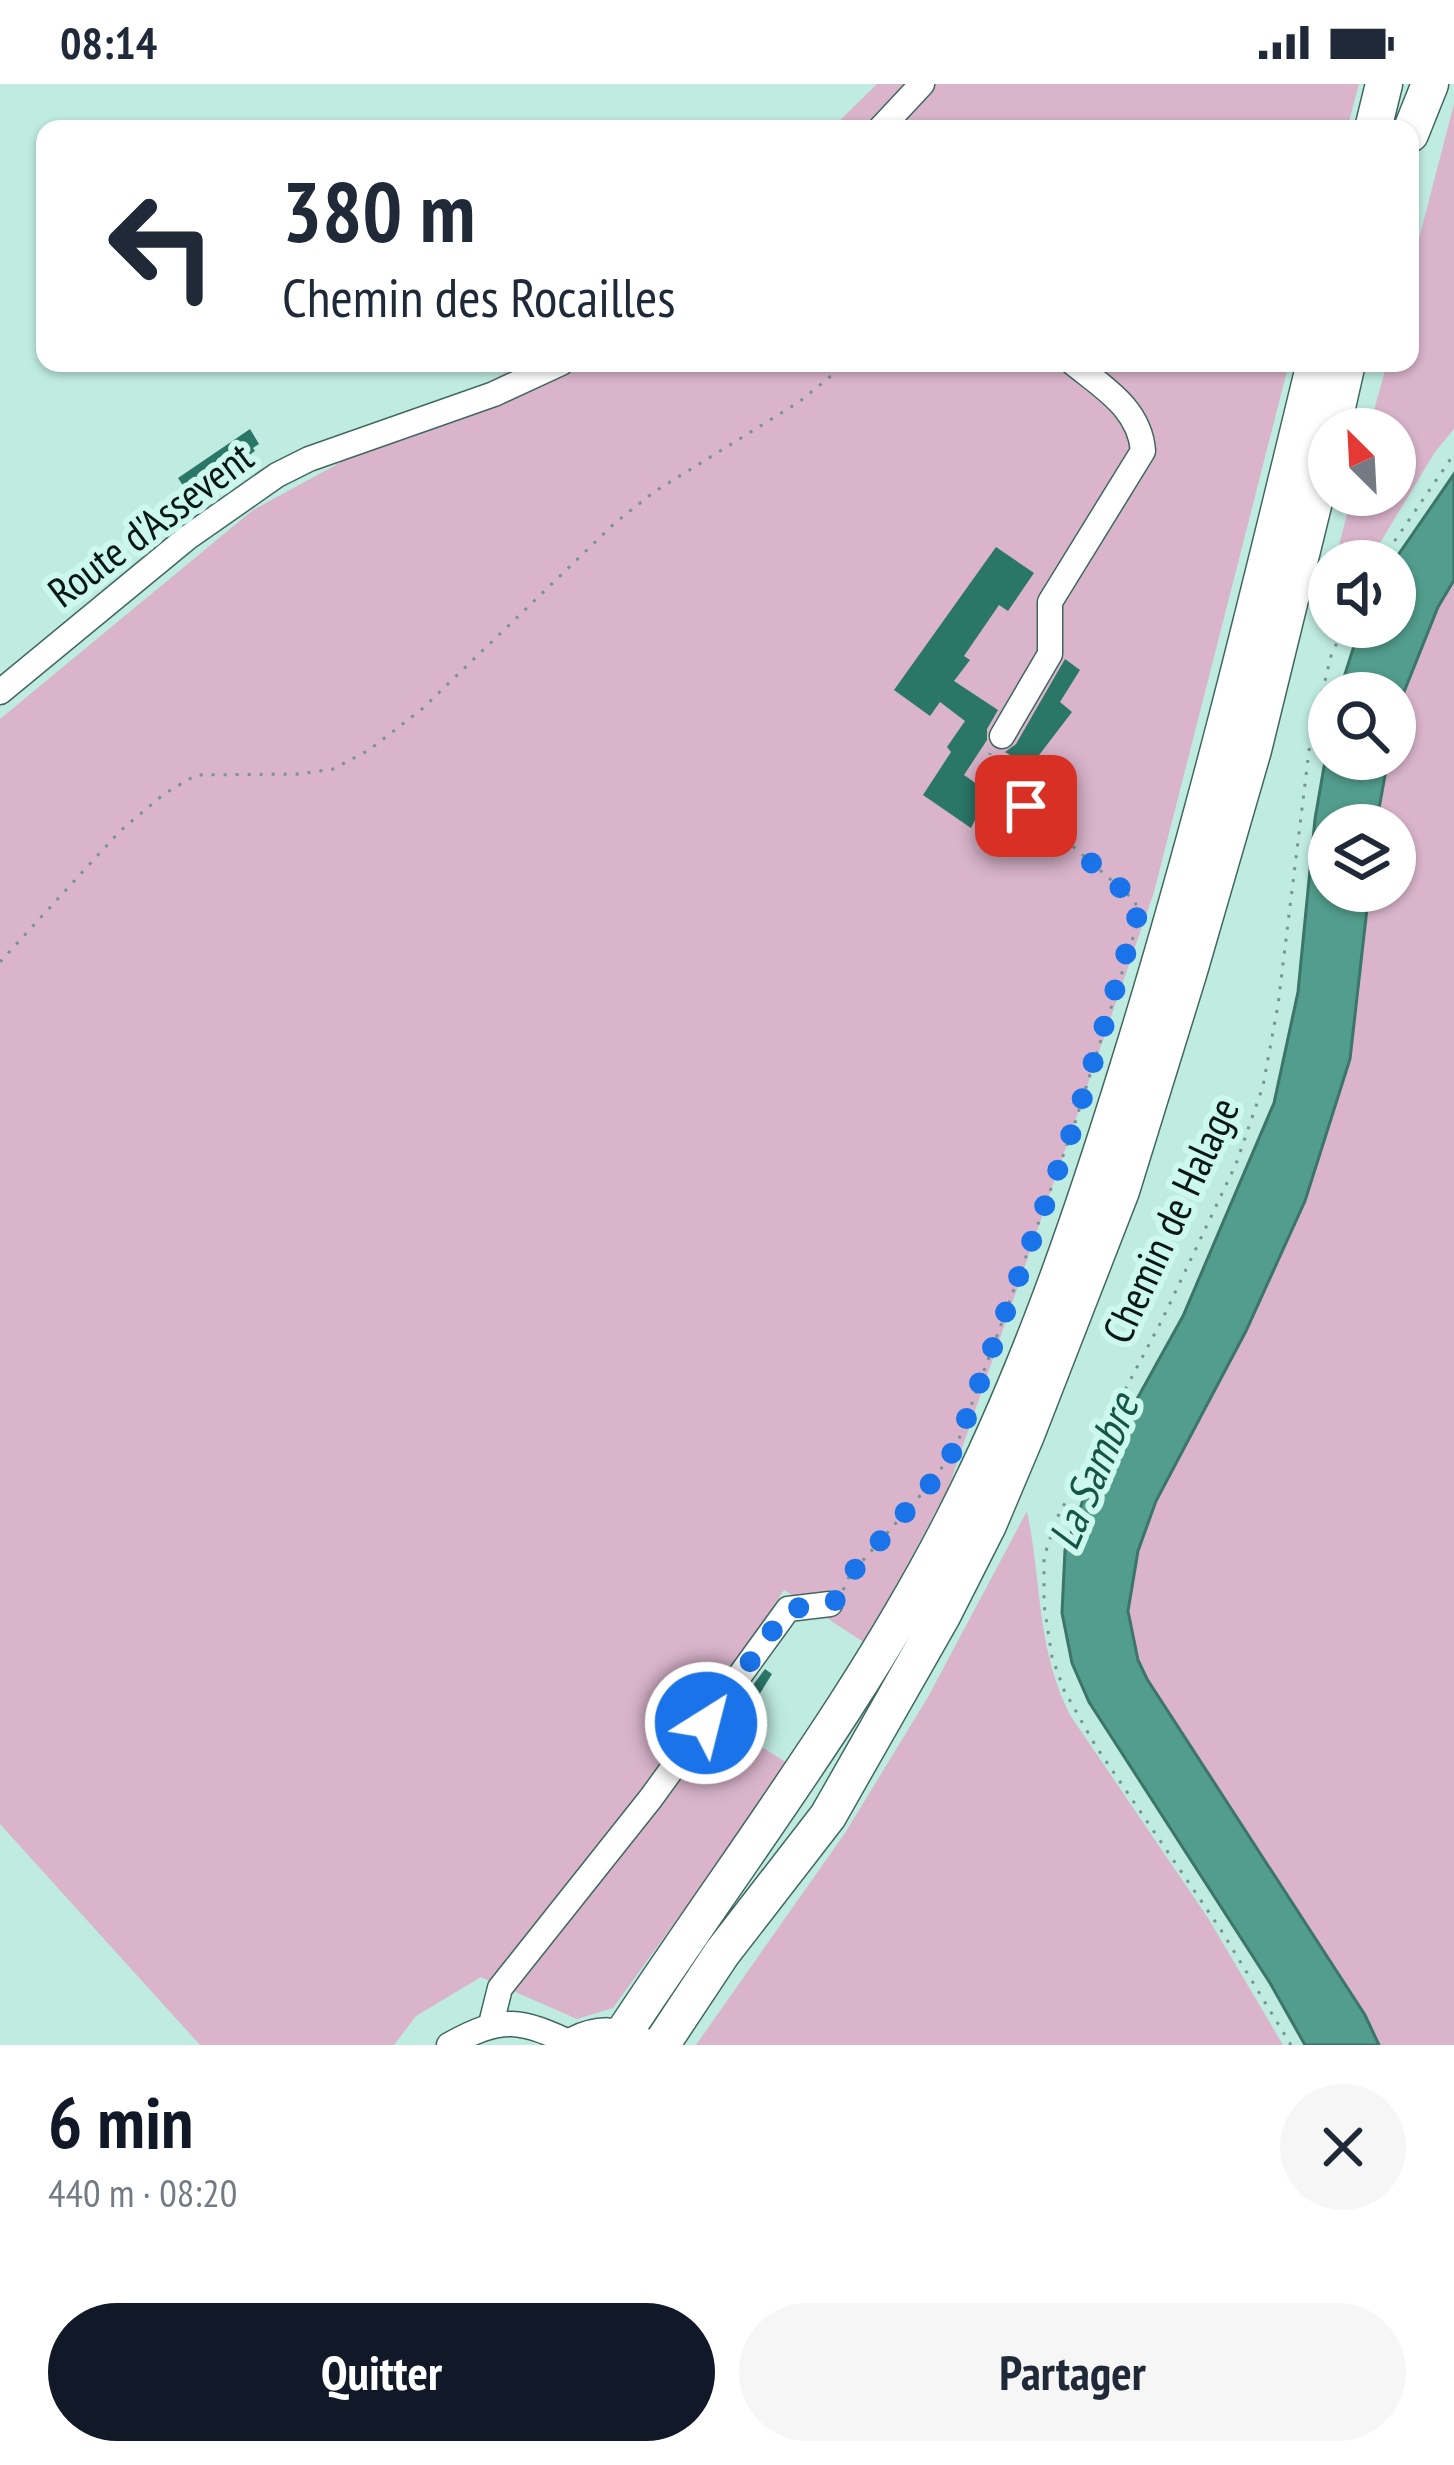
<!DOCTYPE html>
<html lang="fr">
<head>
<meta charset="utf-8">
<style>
  :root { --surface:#fff; --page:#f6f6f7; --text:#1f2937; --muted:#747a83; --accent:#111827 }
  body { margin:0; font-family:"PT Sans Narrow",sans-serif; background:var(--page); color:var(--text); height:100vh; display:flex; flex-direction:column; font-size:45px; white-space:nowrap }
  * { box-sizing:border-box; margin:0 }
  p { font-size:39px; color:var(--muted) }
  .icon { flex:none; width:66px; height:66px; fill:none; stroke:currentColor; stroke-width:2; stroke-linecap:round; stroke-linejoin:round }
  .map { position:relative; height:1961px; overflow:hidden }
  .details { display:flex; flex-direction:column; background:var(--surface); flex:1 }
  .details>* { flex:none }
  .guide { position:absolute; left:36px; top:36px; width:1383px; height:252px; border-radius:24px; box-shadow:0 3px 9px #0004; background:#fff; color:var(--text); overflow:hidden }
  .needle { width:78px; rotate:336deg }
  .fabs { position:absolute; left:1308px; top:324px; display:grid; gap:24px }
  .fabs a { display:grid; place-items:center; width:108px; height:108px; border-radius:50%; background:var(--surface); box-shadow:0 3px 9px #0004; font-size:60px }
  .pin { position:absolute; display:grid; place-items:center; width:102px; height:102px; color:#fff; margin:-51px; border-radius:24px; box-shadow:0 6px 18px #0006 }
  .me { position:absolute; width:132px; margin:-66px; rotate:36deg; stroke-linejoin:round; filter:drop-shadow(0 0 9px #0008) }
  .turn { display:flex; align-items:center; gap:42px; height:252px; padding:0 48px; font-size:54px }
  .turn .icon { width:156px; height:156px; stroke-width:2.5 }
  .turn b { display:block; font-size:84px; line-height:102px }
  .round { display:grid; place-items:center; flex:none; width:126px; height:126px; border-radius:63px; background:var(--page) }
  .head { display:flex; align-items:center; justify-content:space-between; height:204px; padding:0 48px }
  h1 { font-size:72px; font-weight:700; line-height:90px; color:var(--accent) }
  .button { display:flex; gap:24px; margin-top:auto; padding:24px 48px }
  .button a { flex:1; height:138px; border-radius:72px; background:var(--accent); color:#fff; font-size:48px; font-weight:700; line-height:138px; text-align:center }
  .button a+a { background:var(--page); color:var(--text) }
  .status { display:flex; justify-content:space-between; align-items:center; height:84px; padding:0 60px; background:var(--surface); direction:ltr }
  .status svg { height:33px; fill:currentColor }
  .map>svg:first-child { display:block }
  .green { fill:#d9b4cb }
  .water { fill:#529d8d; stroke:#3c7569; stroke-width:3 }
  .building { fill:#2a7768 }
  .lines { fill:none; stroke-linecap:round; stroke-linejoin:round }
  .minor-casing { stroke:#40685f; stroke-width:27 }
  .highway-casing { stroke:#40685f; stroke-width:39 }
  .path { stroke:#75958e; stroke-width:3; stroke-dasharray:3 9; stroke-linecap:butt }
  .minor { stroke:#fff; stroke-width:24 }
  .highway { stroke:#fff; stroke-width:36 }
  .route { stroke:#1a73e8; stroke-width:21; stroke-dasharray:0 37.8 }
  .labels { text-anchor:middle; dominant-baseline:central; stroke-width:12; stroke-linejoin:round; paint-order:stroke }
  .street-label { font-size:42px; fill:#081815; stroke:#ccf8ed }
  .water-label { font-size:45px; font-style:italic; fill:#155448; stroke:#ccf8ed }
</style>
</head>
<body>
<div class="status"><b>08:14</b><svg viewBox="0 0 49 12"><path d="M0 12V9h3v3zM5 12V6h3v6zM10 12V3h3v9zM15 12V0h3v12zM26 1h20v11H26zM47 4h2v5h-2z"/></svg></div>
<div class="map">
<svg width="1454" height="1961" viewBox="0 0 1454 1961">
  <rect width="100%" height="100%" fill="#bfebe0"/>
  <path class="green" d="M 877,0 L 1359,0 L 1347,45 L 831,45 Z
    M 1454,20 L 1454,345 L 1435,368 L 1369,477 L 1335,477 L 1352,411 L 1395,411 L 1395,345 L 1369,345 L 1387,279 L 1410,279 L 1410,189 Z
    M 523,279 L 1289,279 L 1154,808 L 948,1405 L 865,1559 L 784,1506 L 704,1627 L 789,1680 L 613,1924 L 577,1935 L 481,1893 L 416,1932 L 394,1961 L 200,1961 L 0,1740 L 0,635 L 253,426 Z
    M 1454,496 L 1454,1961 L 1379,1961 L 1365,1931 L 1147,1595 L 1138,1576 L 1128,1527 L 1138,1467 L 1156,1417 L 1305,1117 L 1350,975 L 1369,807 L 1395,807 L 1395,741 L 1376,741 L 1388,675 L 1395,675 C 1395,612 1422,550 1454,496 Z
    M 1027,1427 C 1042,1499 1036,1563 1070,1631 L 1208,1834 L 1283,1961 L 696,1961 L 845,1749 L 928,1613 Z"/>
  <path class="water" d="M 1454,390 L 1454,496 L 1438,523 L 1400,618 L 1395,641 L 1395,609 L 1339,609 L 1360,543 L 1395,543 L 1394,477 Z
    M 1329,654 L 1329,675 L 1388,675 L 1376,741 L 1329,741 L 1329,807 L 1369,807 L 1350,975 L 1305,1117 L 1246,1247 L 1156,1417 L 1138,1467 L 1128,1527 L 1138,1576 L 1147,1595 L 1365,1931 L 1379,1961 L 1305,1961 L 1270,1899 L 1089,1618 L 1072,1579 L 1062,1529 L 1065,1466 L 1087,1405 L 1183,1232 L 1274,1019 L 1298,908 L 1315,735 Z"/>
  <path class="building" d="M 250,345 L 259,360 L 253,364 L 255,367 L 190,412 L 178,394 Z
    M 996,463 L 1034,489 L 1008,527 L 999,521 L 964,572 L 970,576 L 954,597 L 998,626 L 987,645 L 987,656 L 964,691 L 1011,724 L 997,747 L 976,734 L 971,744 L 923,711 L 951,668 L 947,663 L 965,637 L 940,618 L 930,632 L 894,606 Z
    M 1065,575 L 1080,586 L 1060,618 L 1072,628 L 1030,683 L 1005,668 L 1016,660 Z
    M 765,1585 L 772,1590 L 754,1619 L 761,1624 L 754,1634 L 737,1623 Z"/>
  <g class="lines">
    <defs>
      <path id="minor" d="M 880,45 L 922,0
        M 0,608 L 187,454 L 277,391 L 309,375 L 494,310 L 561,279
        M 1002,652 L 1050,570 L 1050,518 L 1143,367 C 1140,325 1104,304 1073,279
        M 491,1940 L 500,1904 L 651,1714 L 788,1525 L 830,1520
        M 449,1961 C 503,1931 520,1935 575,1961"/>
      <path id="highway" d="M 1373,45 L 1384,0
        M 1410,50 L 1430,0
        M 1332,345 L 1347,279
        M 621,1953 C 734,1781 860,1619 954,1435 C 1028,1291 1081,1136 1129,981 C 1201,750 1258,515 1315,279
        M 575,1961 C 598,1949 617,1950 640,1961
        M 661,1961 L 722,1869 L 828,1732 L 943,1530 L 988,1441 L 1026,1351 L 1121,1107 L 1189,887 L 1253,666 L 1329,356"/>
    </defs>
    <use href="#minor" class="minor-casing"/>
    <use href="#highway" class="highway-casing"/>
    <path class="path" d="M 1381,477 L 1454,370
      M 0,878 L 120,747 L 164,710 L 196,691 L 299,690 L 333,685 L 369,666 L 422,625 L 616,438 L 654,408 L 799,318 L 847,279
      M 843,1506 L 850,1491 L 932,1398 L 956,1363 L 1074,1042 L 1135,847 L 1139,826 L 1133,815 L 996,695 L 988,682 L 990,669
      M 1291,1961 L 1221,1846 L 1095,1661 L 1064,1606 L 1052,1573 L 1044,1521 L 1044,1473 L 1057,1434 L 1162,1236 L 1236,1080 L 1263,1002 L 1278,921 L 1310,659 L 1331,572 L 1344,543"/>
    <use href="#minor" class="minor"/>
    <use href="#highway" class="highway"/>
  </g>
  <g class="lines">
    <path class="route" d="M 706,1639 L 788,1525 L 830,1520 L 839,1514 L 850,1491 L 932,1398 L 956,1363 L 1074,1042 L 1139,826 L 1133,815 L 1026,722"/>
  </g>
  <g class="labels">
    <g class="street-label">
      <text transform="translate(150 440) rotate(-37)">Route d'Assevent</text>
      <text transform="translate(1170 1136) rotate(-65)">Chemin de Halage</text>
    </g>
    <g class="water-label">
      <text transform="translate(1092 1387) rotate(-67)">La Sambre</text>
    </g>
  </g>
</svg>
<div class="fabs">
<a><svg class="needle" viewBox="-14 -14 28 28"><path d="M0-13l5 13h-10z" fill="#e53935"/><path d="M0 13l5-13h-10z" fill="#747a83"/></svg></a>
<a><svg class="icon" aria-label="sound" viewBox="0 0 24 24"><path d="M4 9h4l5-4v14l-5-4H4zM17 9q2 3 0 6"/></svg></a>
<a><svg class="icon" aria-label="search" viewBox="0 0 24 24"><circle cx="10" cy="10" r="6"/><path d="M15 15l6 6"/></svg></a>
<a><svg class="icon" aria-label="layers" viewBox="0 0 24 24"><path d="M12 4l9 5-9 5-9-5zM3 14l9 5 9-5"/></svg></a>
</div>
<div class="pin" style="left:1026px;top:722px;background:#d93025"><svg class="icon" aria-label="arrive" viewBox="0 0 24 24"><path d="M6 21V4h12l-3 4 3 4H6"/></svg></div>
<svg class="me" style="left:706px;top:1639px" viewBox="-20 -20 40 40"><circle r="17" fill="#1a73e8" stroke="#fff" stroke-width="3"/><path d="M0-11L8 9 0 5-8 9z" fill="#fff"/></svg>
<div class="guide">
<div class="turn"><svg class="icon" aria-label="left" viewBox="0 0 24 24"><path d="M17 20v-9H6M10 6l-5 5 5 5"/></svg><div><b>380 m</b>Chemin des Rocailles</div></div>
</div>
</div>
<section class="details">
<div class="head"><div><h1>6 min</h1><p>440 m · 08:20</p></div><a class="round"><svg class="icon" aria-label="close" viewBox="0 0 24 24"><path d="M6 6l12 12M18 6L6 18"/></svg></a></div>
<div class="button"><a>Quitter</a><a>Partager</a></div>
</section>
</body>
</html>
